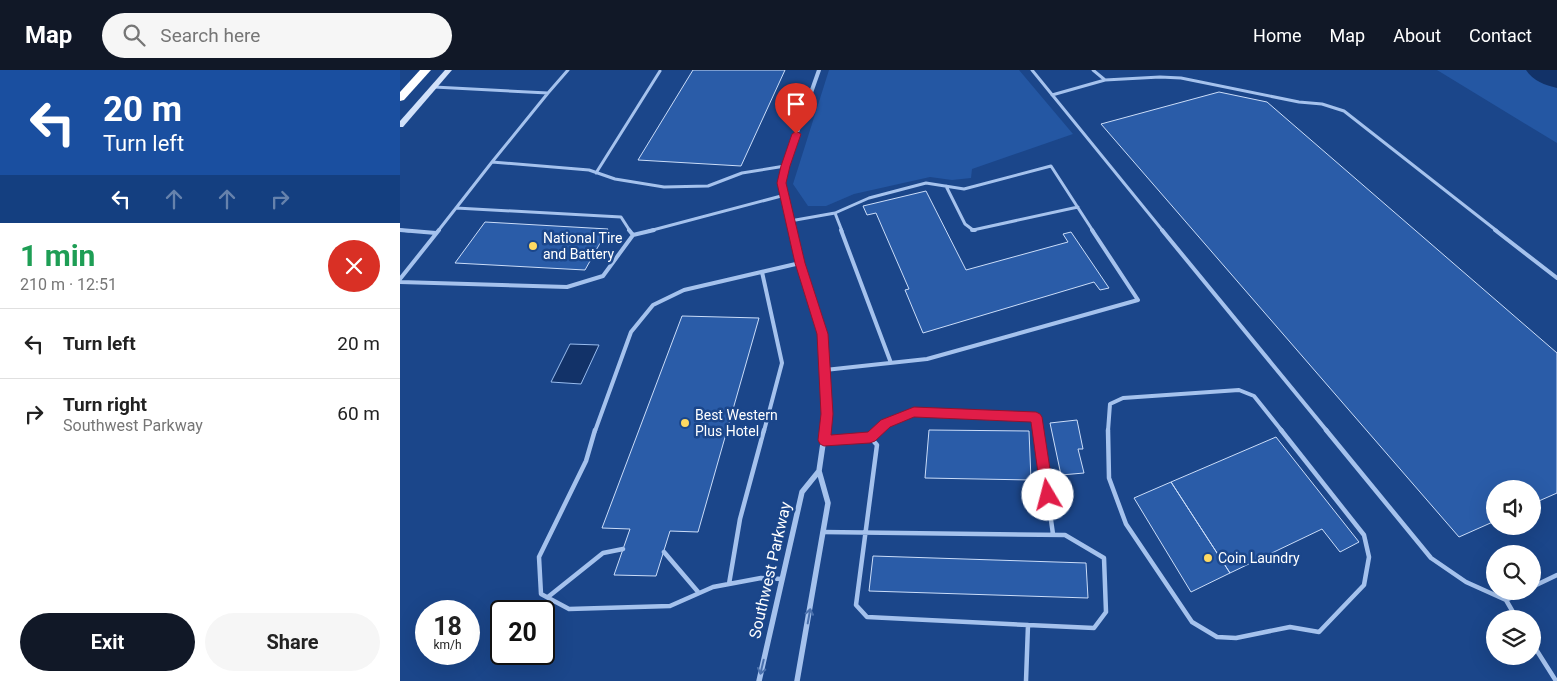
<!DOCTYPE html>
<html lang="en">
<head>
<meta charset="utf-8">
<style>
  :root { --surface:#fff; --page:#f6f6f6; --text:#222; --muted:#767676; --line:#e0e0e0; --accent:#111827 }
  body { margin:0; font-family:Roboto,sans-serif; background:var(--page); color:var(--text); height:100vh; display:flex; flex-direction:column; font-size:19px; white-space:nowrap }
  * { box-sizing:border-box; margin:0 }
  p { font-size:16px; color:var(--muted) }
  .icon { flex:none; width:28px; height:28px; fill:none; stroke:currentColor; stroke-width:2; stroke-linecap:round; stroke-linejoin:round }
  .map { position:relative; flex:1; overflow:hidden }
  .side { display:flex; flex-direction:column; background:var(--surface); width:400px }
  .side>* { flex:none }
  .banner { background:#1a4fa0; color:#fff; overflow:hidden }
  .buttons { position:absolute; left:1086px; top:410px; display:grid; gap:10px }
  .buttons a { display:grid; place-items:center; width:55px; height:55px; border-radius:50%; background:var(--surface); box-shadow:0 5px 20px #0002; font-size:25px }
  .speed { position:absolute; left:15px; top:530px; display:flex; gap:10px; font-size:25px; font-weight:700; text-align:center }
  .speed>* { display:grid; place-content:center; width:65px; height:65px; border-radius:50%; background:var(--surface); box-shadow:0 5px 20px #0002; line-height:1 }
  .speed small { font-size:12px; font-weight:400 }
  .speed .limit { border:2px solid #111; border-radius:8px; background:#fff; color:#111 }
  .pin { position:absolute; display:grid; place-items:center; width:42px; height:42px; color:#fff; margin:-51px -21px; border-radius:50% 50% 50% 0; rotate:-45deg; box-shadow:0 0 5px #0007 }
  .pin .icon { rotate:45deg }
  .me { position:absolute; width:55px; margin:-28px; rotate:352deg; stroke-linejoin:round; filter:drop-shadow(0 0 4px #0008) }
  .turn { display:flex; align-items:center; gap:18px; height:105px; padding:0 20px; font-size:22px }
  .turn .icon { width:65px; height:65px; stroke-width:2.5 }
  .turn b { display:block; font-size:35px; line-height:42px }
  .lanes { display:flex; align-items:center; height:48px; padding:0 20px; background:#0003; justify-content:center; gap:25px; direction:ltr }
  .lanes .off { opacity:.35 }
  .round { display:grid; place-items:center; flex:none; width:52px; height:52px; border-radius:26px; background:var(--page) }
  .summary { display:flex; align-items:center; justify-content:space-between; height:85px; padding:0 20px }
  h1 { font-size:30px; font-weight:700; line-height:38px; color:#1e9e55 }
  .primary-button { display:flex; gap:10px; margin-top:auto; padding:10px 20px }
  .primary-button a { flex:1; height:58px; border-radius:30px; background:var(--accent); color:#fff; font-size:20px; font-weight:700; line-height:58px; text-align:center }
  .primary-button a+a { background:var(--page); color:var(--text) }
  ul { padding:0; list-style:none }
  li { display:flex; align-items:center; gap:15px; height:70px; padding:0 20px; border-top:1px solid var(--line) }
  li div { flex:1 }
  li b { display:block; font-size:19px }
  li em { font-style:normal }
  header { display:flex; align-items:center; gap:30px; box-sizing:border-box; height:70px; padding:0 25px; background:var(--accent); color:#fff }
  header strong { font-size:24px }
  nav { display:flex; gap:28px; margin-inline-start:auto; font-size:18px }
  .search { width:350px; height:45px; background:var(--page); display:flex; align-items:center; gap:12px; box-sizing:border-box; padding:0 18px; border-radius:28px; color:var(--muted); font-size:19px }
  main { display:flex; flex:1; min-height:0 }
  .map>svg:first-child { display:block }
  .green { fill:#2457a3 }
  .water { fill:#123268; stroke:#98bcef }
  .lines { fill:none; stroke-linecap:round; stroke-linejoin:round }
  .river { fill:#123268; fill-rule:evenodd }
  .building { fill:#2a5ca8; stroke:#cbddf9 }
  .service-far2 { stroke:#a5c2ed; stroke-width:3 }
  .service-far1 { stroke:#a5c2ed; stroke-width:4 }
  .service { stroke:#a5c2ed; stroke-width:4.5 }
  .minor-far2 { stroke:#a5c2ed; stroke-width:4 }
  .minor-far1 { stroke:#a5c2ed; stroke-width:5 }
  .minor { stroke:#a5c2ed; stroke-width:5.5 }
  .secondary { fill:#d2e1f9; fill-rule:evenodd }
  .motorway { fill:#fff; fill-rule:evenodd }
  .oneway { stroke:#4b71ad }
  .route { fill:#e11d48; stroke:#92132f }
  .poi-dot { fill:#fed962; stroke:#1b468a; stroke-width:2 }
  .labels { text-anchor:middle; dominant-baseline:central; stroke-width:5; stroke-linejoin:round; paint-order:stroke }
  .poi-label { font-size:14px; fill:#fff; stroke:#1b468a; text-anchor:start }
  .near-street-label { font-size:16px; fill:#fff; stroke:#1b468a }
</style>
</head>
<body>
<header>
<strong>Map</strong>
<div class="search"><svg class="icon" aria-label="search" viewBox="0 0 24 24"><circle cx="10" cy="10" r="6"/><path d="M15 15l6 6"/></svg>Search here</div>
<nav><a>Home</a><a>Map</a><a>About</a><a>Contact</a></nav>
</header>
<main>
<section class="side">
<div class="banner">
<div class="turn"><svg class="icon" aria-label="left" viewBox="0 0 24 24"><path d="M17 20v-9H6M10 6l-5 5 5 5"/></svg><div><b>20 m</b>Turn left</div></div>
<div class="lanes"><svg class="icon" aria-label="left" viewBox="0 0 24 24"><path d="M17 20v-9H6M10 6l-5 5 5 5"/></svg><svg class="icon off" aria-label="ahead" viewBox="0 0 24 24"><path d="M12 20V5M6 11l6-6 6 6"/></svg><svg class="icon off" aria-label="ahead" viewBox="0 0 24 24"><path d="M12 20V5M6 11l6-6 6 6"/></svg><svg class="icon off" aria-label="right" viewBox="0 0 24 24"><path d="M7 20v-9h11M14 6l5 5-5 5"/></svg></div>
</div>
<div class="summary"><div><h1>1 min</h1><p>210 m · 12:51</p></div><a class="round" style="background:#d93025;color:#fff"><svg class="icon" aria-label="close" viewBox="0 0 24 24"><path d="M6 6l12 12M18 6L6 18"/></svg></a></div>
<ul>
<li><svg class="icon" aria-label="left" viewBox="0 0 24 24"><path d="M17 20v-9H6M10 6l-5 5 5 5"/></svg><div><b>Turn left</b></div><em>20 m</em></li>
<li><svg class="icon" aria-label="right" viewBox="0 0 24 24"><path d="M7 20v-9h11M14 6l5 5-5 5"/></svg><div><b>Turn right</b><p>Southwest Parkway</p></div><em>60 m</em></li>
</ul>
<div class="primary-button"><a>Exit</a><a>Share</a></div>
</section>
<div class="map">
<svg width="1157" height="611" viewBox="0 0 1157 611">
  <rect width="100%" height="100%" fill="#1b468a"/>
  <path class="green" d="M 429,0 L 619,0 L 673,64 L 572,99 L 571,108 L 552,110 L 530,107 L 454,124 L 426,136 L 408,136 L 393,114 Z
    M 1037,0 L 1157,0 L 1157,73 Z"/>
  <path class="water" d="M 170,274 L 199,275 L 181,314 L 151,312 Z"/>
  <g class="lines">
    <path class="river" d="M 1126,0 L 1157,0 L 1157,18 C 1145,15 1133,11 1126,0 Z"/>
  </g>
  <path class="building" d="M 293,0 L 385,0 L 341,96 L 238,90 Z
    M 819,22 L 867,32 L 1157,283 L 1157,423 L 1132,434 L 1132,419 L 1095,419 L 1095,451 L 1059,467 L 701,54 Z
    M 526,121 L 566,200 L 668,172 L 663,164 L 671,162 L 709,218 L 700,220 L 694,212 L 523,263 L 505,220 L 509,219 L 476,143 L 467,145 L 463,136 Z
    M 85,152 L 208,159 L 185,200 L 55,193 Z
    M 282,246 L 359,248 L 298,462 L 270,461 L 256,506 L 214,505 L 230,459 L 202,458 Z
    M 677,350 L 683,379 L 678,379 L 684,403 L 661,405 L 650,353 Z
    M 529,360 L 629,361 L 631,410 L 525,408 Z
    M 876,367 L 959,472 L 940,482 L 922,459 L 830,503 L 771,412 Z
    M 771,412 L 830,503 L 791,522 L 734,428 Z
    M 473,486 L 686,493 L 688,528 L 469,521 Z"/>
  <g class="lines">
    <path class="service-far2" d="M 632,0 L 763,161
      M 693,0 L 705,10 L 760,7 L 781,8 L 899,32 L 922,34 L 944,41 L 1097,161
      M 34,17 L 148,23 L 92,92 L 189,100 L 215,109 L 264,117 L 308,116 L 342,103 L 385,96
      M 148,23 L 168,0
      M 652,25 L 705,10
      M 196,103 L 260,1
      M 546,116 L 565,154 L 573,160 L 678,137
      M 56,138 L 221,147 L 230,161
      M 435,143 L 442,161
      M 390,151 L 435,143 L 469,128 L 526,113 L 564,119 L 651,96 L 693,161
      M 0,160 L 9,161
      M 38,161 L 92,92
      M 249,161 L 385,125"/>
    <path class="service-far1" d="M 0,160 L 36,163
      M 229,160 L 233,165
      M 441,160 L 491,293
      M 572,160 L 575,160
      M 762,160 L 927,361
      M 1095,160 L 1157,208
      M 362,202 L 382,293 L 364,361
      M 0,209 L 39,160
      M 0,212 L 167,217 L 203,206 L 233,165 L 254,160
      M 425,300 L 527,289 L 738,230 L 692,160
      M 195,361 L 231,262 L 253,235 L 284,220 L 400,193
      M 476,361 L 485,353 L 514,342 L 636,347 L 638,361
      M 708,361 L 710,334 L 723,328 L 839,320 L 854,326 L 882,361"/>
    <path class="service" d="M 195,360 L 186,391 L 139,487 L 141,524 L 169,539 L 270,536 L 313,517 L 361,508 L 382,509
      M 638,360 L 653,464
      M 708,360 L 709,408 L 726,454 L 792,552 L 817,567 L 836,568 L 890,557 L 919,562 L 964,515 L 969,487 L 964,465 L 881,360
      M 926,360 L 1031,488 L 1066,512 L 1106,530
      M 470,367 L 478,360
      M 424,370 L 470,367 L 477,375 L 456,535 L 467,547 L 628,555
      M 423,462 L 665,465 L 704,488 L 706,542 L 694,558 L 628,555 L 626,611
      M 264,482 L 299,523
      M 329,514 L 340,449 L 364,360
      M 1132,517 L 1157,505
      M 148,527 L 203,483 L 223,479
      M 1117,549 L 1106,530 L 1124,521
      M 1132,573 L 1156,611"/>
    <path class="minor-far2" d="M 393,161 L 382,113 L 385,96 L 419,0"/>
    <path class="minor-far1" d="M 392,160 L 400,193 L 423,264 L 427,344 L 425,361"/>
    <path class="minor" d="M 359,611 L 402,422 L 419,401
      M 397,611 L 428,433 L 419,401 L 425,360"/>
    <path class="secondary" d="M 45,0 L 52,0 L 3,57 L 0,57 L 0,51 Z"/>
    <path class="motorway" d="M 20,0 L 31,0 L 4,30 L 0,31 L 0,22 Z"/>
  </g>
  <defs><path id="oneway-shaft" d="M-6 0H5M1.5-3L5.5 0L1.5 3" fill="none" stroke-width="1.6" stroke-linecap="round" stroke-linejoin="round" transform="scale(1.25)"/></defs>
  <g class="oneway">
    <use href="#oneway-shaft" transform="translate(409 546) rotate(-80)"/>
    <use href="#oneway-shaft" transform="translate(362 597) rotate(103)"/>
  </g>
  <path class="route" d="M 396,61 L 401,64 L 390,96 L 386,113 L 405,193 L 428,264 L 433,344 L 431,365 L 468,362 L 481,350 L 514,337 L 636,342 L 640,344 L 642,347 L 654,425 L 652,430 L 648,431 L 643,430 L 641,425 L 631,352 L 514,347 L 490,357 L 475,371 L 470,373 L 424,376 L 420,374 L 418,370 L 421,344 L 417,264 L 395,193 L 377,113 L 381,96 L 392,64 Z"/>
  <g class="poi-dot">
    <circle cx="133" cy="176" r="5"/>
    <circle cx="285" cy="353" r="5"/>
    <circle cx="808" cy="488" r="5"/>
  </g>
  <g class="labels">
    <g class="poi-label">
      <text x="143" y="168">National Tire<tspan x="143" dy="16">and Battery</tspan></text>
      <text x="295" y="345">Best Western<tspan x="295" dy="16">Plus Hotel</tspan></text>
      <text x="818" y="488">Coin Laundry</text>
    </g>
    <g class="near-street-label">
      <text transform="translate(370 500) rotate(-77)">Southwest Parkway</text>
    </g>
  </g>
</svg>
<div class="buttons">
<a><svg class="icon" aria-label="sound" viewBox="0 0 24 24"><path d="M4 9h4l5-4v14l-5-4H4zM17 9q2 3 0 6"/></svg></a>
<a><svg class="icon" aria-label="search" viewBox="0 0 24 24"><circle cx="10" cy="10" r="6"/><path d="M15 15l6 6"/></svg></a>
<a><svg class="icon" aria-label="layers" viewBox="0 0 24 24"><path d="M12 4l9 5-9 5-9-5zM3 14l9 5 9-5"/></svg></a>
</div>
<div class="speed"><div>18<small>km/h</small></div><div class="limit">20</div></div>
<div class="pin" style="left:396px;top:64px;background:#d93025"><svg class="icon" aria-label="arrive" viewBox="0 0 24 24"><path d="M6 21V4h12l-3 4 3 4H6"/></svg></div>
<svg class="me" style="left:648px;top:425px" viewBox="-20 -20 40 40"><circle r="19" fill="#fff"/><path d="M0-13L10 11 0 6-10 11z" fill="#e11d48"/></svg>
</div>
</main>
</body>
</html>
